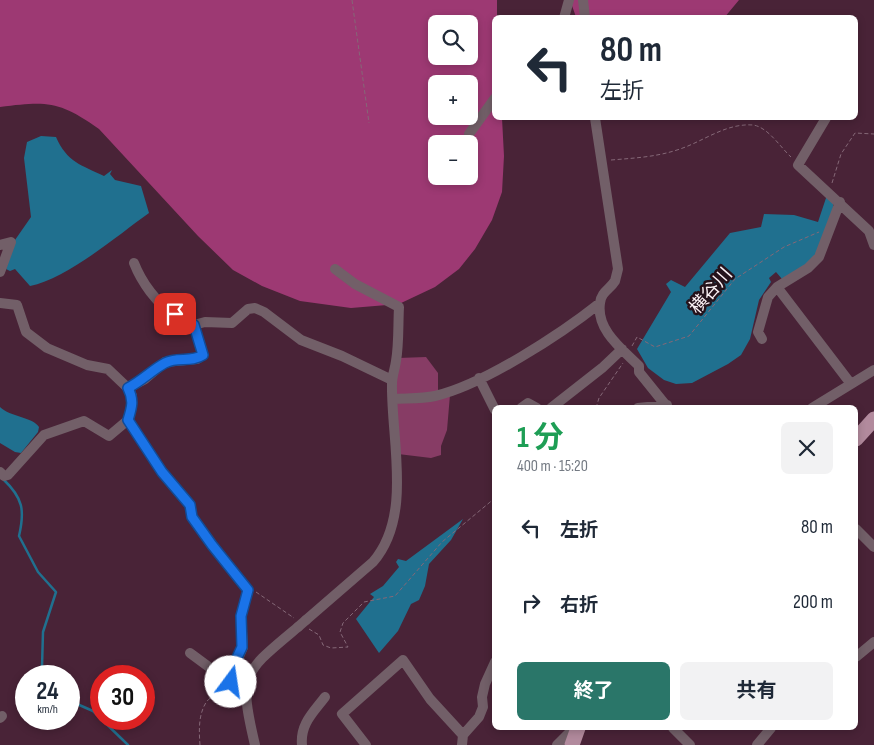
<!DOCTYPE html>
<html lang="ja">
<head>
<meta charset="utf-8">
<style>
  :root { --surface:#fff; --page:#f2f2f3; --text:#1f2937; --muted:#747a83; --accent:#2a7669 }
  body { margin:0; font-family:"Sofia Sans Condensed","Noto Sans JP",sans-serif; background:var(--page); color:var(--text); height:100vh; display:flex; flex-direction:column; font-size:19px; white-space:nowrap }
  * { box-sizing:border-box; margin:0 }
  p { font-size:16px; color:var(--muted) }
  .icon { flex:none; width:28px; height:28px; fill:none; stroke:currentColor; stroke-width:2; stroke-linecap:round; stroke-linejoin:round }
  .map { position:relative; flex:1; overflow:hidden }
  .drawer { position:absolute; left:492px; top:405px; width:366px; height:325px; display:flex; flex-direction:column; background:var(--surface); border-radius:8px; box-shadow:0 2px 8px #0003 }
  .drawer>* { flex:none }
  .banner { position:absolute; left:492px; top:15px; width:366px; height:105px; border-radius:8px; box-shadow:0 2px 8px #0003; background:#fff; color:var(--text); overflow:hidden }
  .buttons { position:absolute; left:428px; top:15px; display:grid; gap:10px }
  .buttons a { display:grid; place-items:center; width:50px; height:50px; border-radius:8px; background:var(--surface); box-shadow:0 2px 8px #0003; font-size:25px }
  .speed { position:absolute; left:15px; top:665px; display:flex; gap:10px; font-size:25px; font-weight:700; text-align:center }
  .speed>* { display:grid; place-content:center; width:65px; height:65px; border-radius:50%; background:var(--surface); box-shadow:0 2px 8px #0003; line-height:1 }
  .speed small { font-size:12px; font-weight:400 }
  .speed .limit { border:8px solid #d22; background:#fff; color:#111 }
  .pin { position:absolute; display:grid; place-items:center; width:42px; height:42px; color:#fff; margin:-21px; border-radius:10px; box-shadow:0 2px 8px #0006 }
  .me { position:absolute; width:55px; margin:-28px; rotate:14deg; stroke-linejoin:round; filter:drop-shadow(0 0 4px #0008) }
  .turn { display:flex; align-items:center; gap:18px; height:105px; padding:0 25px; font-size:22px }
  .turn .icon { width:65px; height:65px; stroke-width:2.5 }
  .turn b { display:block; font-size:35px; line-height:42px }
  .round { display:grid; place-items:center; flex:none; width:52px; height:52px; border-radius:8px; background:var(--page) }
  .headline { display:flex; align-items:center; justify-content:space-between; height:85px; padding:0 25px }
  h1 { font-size:30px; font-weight:700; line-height:38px; color:#1e9e55 }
  .cta { display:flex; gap:10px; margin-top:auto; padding:10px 25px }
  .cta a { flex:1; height:58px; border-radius:8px; background:var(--accent); color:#fff; font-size:20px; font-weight:700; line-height:58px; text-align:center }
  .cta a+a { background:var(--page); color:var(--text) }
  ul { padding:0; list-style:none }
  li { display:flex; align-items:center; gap:15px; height:75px; padding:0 25px }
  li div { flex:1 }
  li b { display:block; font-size:19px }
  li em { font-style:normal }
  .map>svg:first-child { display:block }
  .green { fill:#873c65 }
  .forest { fill:#9d3973; fill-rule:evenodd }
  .water { fill:#20708f }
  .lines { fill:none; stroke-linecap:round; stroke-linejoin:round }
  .stream { stroke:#20708f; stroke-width:2.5 }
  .path { stroke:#856877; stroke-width:1; stroke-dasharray:4 2.5; stroke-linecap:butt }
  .street { stroke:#725f68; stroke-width:10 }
  .primary { stroke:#b28a9d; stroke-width:15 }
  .street-bridge { stroke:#725f68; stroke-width:10 }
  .route-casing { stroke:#114b97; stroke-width:12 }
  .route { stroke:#1a73e8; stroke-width:9 }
  .labels { text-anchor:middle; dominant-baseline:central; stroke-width:5; stroke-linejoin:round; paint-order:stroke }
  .street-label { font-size:18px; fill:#fcf2f6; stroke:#25131c }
</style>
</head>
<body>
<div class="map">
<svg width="874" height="745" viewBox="0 0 874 745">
  <rect width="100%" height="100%" fill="#492337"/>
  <path class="green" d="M 426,357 L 438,373 L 438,398 L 450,395 L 447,430 L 441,446 L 441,455 L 431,458 L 398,454 L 395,401 L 398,358 Z"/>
  <path class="forest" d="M 0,0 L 497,0 L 497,17 L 495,18 L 495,118 L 502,118 L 504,156 L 502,192 L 492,220 L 475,249 L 459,269 L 435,287 L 399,304 L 351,308 L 300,301 L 262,286 L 233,270 L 198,236 L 99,129 C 59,101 48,101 0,107 ZM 436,24 L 469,24 L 469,56 L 436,56 ZM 436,84 L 469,84 L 469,116 L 436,116 ZM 436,144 L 469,144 L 469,176 L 436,176 Z
    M 570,0 L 739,0 L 724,18 L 576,17 Z"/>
  <path class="water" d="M 41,136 L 56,137 C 67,162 81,165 104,176 L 112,170 L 110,174 L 115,180 L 141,186 L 149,213 C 118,235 67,279 30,286 L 15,269 L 10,271 L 6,269 L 15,240 L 31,217 L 24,158 L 27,142 Z
    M 827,195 L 833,199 C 835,219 822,252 806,266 C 799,272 789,275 782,279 L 776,272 L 769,278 L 771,282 L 759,300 L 750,339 L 741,355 L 728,364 L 692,383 L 676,384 L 664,380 L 648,368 L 637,349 L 671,292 L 666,284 L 671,280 L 685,287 L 730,233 L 761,227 L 764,214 L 794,215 L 818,222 Z
    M 0,407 C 10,417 33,417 39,427 L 38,432 L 21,453 L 15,452 L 0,443 Z
    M 463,519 L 451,540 L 429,564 L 425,586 L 419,600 L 411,604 L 398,631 L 379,653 L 356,619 L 374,597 L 370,594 L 383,586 L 399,567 L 396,562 L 398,559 L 406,561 Z"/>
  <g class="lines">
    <path class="stream" d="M 3,479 C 23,498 25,510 19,536 L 38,572 L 56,592 L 43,632 L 42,667 L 51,676
      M 69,695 L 77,704 L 93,711 L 128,745"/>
    <path class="path" d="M 352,0 L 369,123
      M 611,160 C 635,158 657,157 680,149 C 704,141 726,123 753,125 C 768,127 781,148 791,157
      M 832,183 L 841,154 L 855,133 L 874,134
      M 632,346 L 637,337 L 655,347 L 689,336 L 735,279 L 784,247 L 819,232
      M 596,408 L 599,398 L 623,363
      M 256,592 L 294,618
      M 309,629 L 319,635 L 323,645 L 331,648 L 348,647 L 340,632 L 343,623 L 364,602 L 395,596 L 442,542 L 495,498
      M 200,745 C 199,731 198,714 207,701 C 212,696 219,693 223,688"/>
    <path class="street" d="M 583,0 L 585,18
      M 564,18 L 569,0
      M 595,118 L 618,269 C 617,273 616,277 615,281 C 610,289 601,292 600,303 C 596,330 622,349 639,366 L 639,372 L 668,408
      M 826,118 L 798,165 L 869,231 L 874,245
      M 469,134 L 495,98
      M 0,245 L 11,242 L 0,272
      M 777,287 L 851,384
      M 0,303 L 17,305 L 26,332 L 47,348 L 87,365 L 108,369 L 128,388 L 132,396 L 132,405 L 128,420 L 109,436 L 84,421 L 44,435 L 8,475 L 4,476 L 0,472
      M 194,325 L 205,322 L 232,323 L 248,309 L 255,308 L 264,312 L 301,340 L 342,356 L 392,380
      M 762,339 L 758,332 L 768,297 L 777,287 L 808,268 L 819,257 L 840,202
      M 479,378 L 495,410
      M 128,388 L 145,379 L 165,362 L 197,359 L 203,355 C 203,351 193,322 189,320 C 185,316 180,316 175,314 C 157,305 141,281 134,263
      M 393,399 C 406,398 421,399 435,396 C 483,385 561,334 600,303
      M 521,408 L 528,403 L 537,408
      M 551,408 L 602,368 L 622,349
      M 638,408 L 667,405
      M 812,408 L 874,370
      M 128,420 L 162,472 L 190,505 L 192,517 L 212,545 L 248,590 L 241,616 L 243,647 L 230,677
      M 856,529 L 874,547
      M 306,620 L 373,562 C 413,516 391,440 392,384 C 392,376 395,369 396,361 C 399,344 398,325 399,307 L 355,284 L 335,269
      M 190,653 L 213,670 L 229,675
      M 856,657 L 874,642
      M 231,682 L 246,699
      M 0,718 L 2,716
      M 673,728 L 690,745
      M 463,735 L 479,717 L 483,707 L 482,697 L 485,684 L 495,662
      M 255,745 C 238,673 243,673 298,627
      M 302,745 C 300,724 313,713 325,697
      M 366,745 L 342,714 L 403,660 L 430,699 L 463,735 L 462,745
      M 557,745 L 568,734 L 576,732
      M 757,745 L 771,728"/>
    <path class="primary" d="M 856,439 L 874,419
      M 572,745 L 578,728"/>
    <path class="street-bridge" d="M 298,627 L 306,620
      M 230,677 L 231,682"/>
  </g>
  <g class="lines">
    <defs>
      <path id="route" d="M 175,314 L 184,317 L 194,325 L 203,355 C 191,363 177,356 165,363 C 152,370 143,380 128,388 C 134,400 132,407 128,420 L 162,472 L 190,505 L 192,517 L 212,545 L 248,590 L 241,616 L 242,647 L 229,675 L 231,682"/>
    </defs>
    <use href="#route" class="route-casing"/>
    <use href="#route" class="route"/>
  </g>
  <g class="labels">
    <g class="street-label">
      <text transform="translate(711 291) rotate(-49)">横谷川</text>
    </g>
  </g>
</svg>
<div class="buttons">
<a><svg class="icon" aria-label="search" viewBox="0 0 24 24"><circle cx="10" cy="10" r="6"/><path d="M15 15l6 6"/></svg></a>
<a>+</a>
<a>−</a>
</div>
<div class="speed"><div>24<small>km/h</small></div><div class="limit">30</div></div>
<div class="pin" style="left:175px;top:314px;background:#d93025"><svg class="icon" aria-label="arrive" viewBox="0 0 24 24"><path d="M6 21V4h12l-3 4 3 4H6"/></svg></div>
<svg class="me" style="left:231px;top:682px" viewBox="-20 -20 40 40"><circle r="19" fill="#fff"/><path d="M0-13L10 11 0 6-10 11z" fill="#1a73e8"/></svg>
<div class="banner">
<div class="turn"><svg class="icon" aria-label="left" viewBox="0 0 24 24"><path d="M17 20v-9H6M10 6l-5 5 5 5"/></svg><div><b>80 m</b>左折</div></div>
</div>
<section class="drawer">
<div class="headline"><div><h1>1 分</h1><p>400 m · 15:20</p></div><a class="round"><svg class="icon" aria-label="close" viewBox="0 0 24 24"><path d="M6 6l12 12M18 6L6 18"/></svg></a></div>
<ul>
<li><svg class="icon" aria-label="left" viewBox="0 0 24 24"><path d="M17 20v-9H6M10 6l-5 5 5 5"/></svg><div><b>左折</b></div><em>80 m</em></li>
<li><svg class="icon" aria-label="right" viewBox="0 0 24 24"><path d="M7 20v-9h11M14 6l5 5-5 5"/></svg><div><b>右折</b></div><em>200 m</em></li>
</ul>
<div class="cta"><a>終了</a><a>共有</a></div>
</section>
</div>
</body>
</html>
